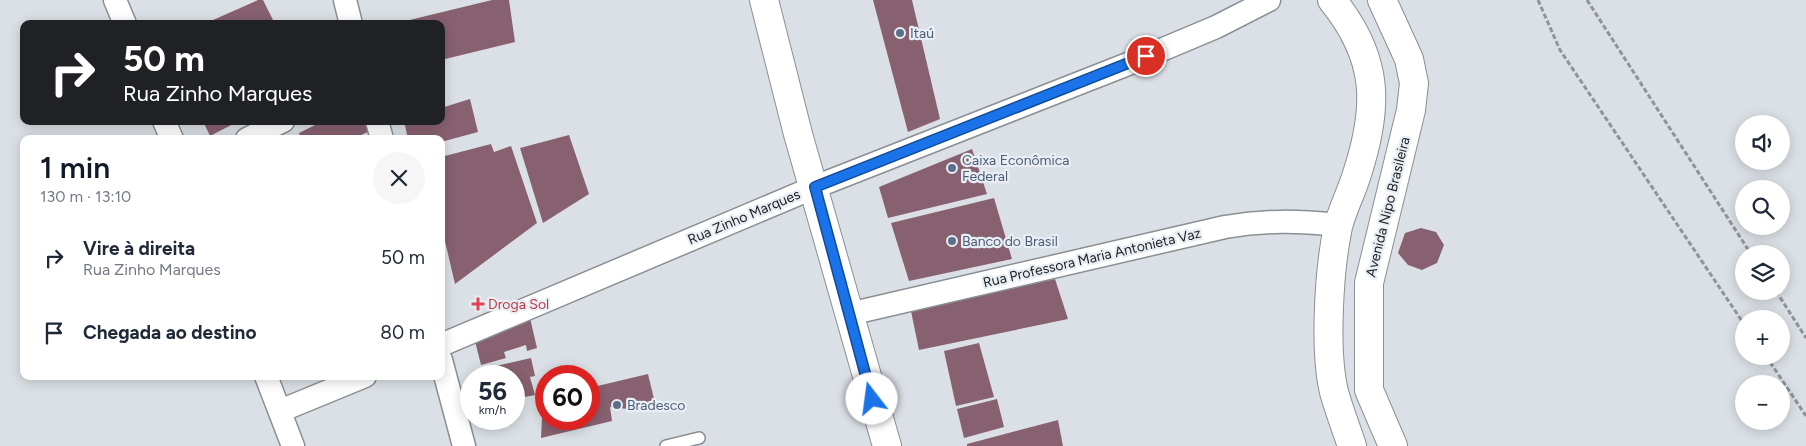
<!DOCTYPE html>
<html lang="pt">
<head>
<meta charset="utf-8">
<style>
  :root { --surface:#fff; --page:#f6f6f7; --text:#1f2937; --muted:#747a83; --accent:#111827 }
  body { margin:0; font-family:Figtree,sans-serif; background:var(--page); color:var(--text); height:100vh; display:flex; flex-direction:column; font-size:19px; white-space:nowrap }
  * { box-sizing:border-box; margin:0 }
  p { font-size:16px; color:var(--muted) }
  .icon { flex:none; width:28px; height:28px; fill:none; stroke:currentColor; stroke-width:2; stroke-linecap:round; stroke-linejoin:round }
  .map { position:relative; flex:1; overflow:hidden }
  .drawer { position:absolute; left:20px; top:135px; width:425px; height:245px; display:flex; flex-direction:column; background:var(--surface); border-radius:10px; box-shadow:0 2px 12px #0003 }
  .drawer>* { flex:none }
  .banner { position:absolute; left:20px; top:20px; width:425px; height:105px; border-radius:10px; box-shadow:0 2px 12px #0003; background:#202124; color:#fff; overflow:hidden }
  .buttons { position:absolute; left:1735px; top:115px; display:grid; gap:10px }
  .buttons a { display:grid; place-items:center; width:55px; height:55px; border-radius:50%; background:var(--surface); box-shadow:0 2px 12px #0003; font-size:25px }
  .speed { position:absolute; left:460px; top:365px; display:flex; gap:10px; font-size:25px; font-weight:700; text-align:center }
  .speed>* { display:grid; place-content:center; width:65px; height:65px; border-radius:50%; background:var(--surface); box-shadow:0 2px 12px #0003; line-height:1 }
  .speed small { font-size:12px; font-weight:400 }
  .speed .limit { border:8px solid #d22; background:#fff; color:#111 }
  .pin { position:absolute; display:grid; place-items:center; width:42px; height:42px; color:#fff; margin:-21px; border:2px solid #fff; border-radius:50%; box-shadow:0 1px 5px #0007 }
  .me { position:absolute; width:55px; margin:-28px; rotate:345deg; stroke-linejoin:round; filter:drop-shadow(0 0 4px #0008) }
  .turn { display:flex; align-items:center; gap:18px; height:105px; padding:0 20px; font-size:22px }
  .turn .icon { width:65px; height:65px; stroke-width:2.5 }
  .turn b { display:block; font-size:35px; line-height:42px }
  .round { display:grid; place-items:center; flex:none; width:52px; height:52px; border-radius:26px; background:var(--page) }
  .summary { display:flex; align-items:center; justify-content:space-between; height:85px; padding:0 20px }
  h1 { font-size:30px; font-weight:600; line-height:38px; color:var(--accent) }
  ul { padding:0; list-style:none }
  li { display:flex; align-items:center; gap:15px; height:75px; padding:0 20px }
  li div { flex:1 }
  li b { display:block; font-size:19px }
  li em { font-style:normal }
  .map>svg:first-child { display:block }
  .building { fill:#886170 }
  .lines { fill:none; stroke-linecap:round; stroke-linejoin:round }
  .service-casing { stroke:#8a8f94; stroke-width:14 }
  .minor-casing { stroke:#8a8f94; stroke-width:25 }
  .tertiary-casing { stroke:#8a8f94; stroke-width:30 }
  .primary-casing { stroke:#8a8f94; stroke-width:30 }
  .path { stroke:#909498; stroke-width:3; stroke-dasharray:5 2.5; stroke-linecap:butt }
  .service { stroke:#fff; stroke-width:11 }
  .minor { stroke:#fff; stroke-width:22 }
  .tertiary { stroke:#fff; stroke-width:28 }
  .primary { stroke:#fff; stroke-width:28 }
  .route-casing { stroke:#114b97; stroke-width:12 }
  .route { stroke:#1a73e8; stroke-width:9 }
  .service-dot { fill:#5c6f8a; stroke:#e8eef4; stroke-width:2 }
  .health-dot { fill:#e0444e; stroke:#e8eef4; stroke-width:2 }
  .labels { text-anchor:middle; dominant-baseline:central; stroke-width:4.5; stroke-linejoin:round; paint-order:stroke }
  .service-label { font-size:14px; fill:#4e5e75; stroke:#e8eef4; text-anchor:start }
  .street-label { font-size:14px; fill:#1c1e20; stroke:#e8eef4 }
  .health-label { font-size:14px; fill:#be3a42; stroke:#e8eef4; text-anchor:start }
</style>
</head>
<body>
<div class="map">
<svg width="1806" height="446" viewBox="0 0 1806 446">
  <rect width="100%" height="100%" fill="#dbe0e6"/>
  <path class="building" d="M 258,0 L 263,0 L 275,24 L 204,24 Z
    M 492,0 L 509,0 L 515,42 L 441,60 L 441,24 L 393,24 Z
    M 873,0 L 912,0 L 940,119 L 908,132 Z
    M 470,99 L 478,132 L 441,142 L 441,139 L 408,139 L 404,121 L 441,121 L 441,108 Z
    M 203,121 L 239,121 L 210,136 Z
    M 323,121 L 367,121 L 370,131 L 352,139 L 301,139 L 299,133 Z
    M 569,135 L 589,194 L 543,223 L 520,148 Z
    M 491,144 L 494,152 L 511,146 L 537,223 L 455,284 L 441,224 L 441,157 Z
    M 972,149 L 987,194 L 888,218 L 879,187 Z
    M 994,198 L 1012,259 L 909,281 L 891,223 Z
    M 1421,228 L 1436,232 L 1444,245 L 1437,263 L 1422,270 L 1408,265 L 1398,253 L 1405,233 Z
    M 1055,279 L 1068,319 L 919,350 L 911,311 Z
    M 530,318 L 537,348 L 527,351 L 526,345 L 504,352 L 506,358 L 481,365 L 475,341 Z
    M 979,343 L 994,397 L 956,406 L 944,351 Z
    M 531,358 L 535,376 L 530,377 L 535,395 L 514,399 L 514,376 L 475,376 L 474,371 Z
    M 648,374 L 655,403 L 628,409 L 610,407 L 612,421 L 541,438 L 542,418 L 537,401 L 546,399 L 546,419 L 589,419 L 589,388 Z
    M 997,399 L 1004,427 L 964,438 L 957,409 Z
    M 1058,420 L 1063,446 L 967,446 L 967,444 Z"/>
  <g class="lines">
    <defs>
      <path id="service" d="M 666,446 L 699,438"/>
      <path id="minor" d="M 115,0 L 125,24
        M 345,0 L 351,24
        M 164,121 L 172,139
        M 377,121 L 382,139
        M 247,139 L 283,121
        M 849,314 L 1225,227 C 1266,220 1298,221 1338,225
        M 441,345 L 815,187 L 1128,64 L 1216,27 L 1269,0
        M 441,360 L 464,446
        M 266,376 L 293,446
        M 280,411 L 365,376"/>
      <path id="tertiary" d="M 1332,0 C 1380,59 1379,108 1356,177 C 1351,193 1342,210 1338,227 C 1329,270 1324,350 1334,392 C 1339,410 1346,428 1352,446
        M 1382,0 L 1409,59 L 1414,83 L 1411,110 L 1369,283 L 1369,390 L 1393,446"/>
      <path id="primary" d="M 764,0 L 798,134 L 887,446"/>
    </defs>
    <use href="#service" class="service-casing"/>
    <use href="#minor" class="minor-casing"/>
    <use href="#tertiary" class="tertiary-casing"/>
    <use href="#primary" class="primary-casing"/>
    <path class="path" d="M 1538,0 L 1560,50 L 1744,324
      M 1587,0 L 1751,254
      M 1776,291 L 1806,338
      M 1766,356 L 1806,416"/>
    <use href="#service" class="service"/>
    <use href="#minor" class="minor"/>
    <use href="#tertiary" class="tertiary"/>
    <use href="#primary" class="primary"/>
  </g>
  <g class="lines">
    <defs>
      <path id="route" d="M 872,399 L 815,187 L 1146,56"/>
    </defs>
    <use href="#route" class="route-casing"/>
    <use href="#route" class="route"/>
  </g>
  <g class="service-dot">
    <circle cx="900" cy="33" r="5"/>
    <circle cx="952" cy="168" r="5"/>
    <circle cx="952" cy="241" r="5"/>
    <circle cx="617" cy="405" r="5"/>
  </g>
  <path class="health-dot" d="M475.5 296.5h5v5h5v5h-5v5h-5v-5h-5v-5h5z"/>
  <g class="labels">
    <g class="service-label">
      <text x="910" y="33">Itaú</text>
      <text x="962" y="160">Caixa Econômica<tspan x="962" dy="16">Federal</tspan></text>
      <text x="962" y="241">Banco do Brasil</text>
      <text x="627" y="405">Bradesco</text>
    </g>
    <g class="street-label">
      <text transform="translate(1388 207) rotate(-76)">Avenida Nipo Brasileira</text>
      <text transform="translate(744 217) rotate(-23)">Rua Zinho Marques</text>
      <text transform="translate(1092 258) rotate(-13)">Rua Professora Maria Antonieta Vaz</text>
    </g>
    <g class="health-label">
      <text x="488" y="304">Droga Sol</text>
    </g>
  </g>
</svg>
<div class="buttons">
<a><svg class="icon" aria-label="sound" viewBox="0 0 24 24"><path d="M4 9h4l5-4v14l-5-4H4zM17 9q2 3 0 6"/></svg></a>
<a><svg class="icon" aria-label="search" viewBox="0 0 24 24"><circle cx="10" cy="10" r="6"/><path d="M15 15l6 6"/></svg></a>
<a><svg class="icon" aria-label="layers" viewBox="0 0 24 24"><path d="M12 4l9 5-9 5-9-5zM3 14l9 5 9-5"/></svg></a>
<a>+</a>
<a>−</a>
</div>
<div class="speed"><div>56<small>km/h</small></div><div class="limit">60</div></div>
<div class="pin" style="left:1146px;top:56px;background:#d93025"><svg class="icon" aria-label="arrive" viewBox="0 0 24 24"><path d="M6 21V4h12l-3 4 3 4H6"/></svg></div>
<svg class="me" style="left:872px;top:399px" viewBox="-20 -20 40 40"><circle r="19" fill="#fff"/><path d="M0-13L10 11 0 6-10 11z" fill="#1a73e8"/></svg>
<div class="banner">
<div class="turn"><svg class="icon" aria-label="right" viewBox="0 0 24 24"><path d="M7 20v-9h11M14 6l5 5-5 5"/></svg><div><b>50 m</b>Rua Zinho Marques</div></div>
</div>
<section class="drawer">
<div class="summary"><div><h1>1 min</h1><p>130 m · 13:10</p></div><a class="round"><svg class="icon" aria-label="close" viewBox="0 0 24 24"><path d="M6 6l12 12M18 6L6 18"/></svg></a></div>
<ul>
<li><svg class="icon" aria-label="right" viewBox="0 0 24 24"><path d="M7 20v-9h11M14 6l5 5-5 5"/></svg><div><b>Vire à direita</b><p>Rua Zinho Marques</p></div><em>50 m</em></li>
<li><svg class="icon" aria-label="arrive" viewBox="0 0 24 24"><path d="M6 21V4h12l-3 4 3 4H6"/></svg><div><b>Chegada ao destino</b></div><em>80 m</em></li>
</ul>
</section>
</div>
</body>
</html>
